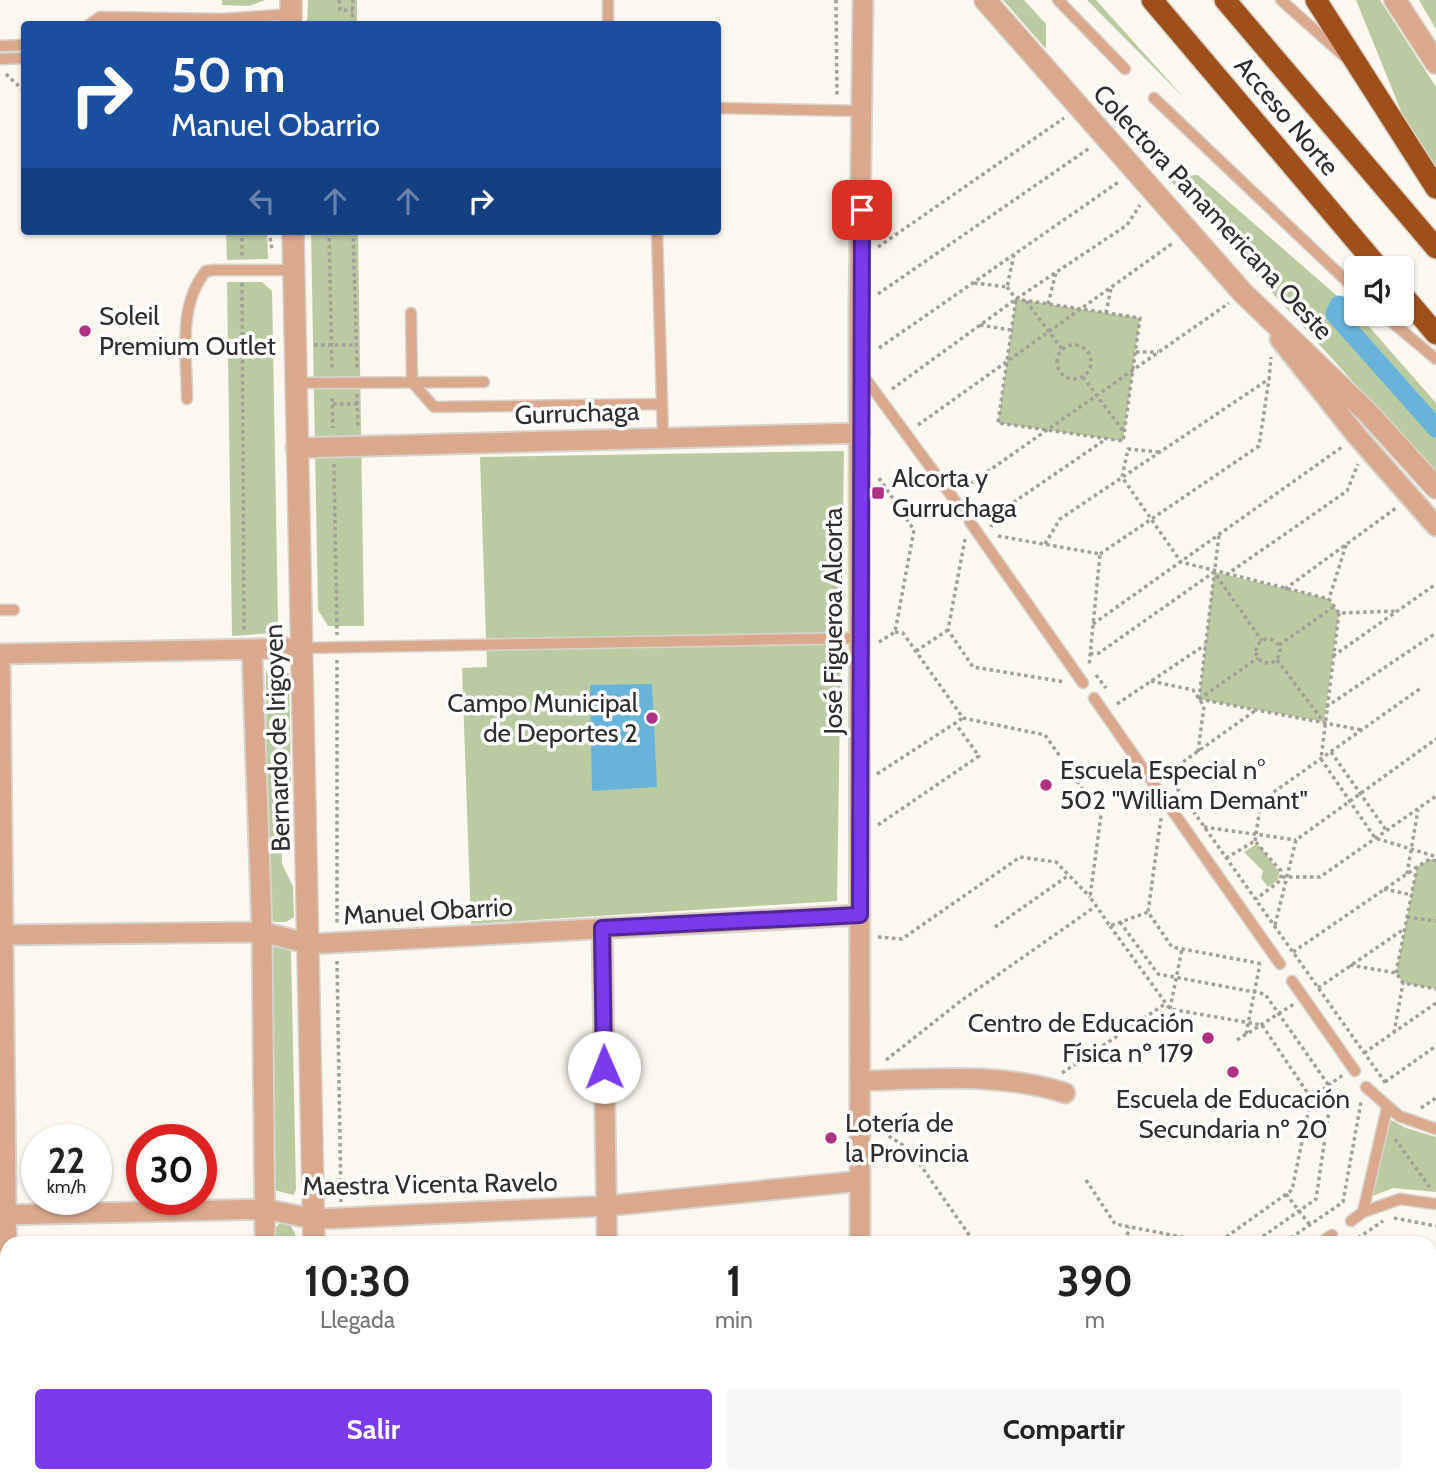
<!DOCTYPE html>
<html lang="es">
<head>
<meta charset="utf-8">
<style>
  :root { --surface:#fff; --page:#f6f6f6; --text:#222; --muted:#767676; --accent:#7c3aed }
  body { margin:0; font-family:Cabin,sans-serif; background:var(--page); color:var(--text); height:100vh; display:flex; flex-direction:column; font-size:26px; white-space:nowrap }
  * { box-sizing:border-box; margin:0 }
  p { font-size:23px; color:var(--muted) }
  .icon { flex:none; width:38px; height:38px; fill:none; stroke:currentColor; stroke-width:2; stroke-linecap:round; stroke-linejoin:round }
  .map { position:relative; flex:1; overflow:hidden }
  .sheet { position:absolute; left:0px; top:1236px; width:1437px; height:247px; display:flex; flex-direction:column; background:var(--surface); border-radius:21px 21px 0 0; box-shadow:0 2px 5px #0004 }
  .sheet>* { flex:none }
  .banner { position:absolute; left:21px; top:21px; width:700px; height:214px; border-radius:7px; box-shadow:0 2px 5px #0004; background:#1a4fa0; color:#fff; overflow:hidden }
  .fabs { position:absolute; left:1344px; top:256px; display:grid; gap:14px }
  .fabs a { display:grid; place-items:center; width:70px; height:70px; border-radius:7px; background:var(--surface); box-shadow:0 2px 5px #0004; font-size:35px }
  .speed { position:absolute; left:21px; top:1124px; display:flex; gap:14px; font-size:35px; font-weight:700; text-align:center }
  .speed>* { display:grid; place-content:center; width:91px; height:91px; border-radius:50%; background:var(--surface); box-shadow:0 2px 5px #0004; line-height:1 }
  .speed small { font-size:18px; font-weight:400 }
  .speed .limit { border:10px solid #d22; background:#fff; color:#111 }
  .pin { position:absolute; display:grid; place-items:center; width:60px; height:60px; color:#fff; margin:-30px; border-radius:14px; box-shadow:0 4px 10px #0006 }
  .me { position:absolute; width:77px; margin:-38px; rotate:359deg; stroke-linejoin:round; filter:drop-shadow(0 0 5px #0008) }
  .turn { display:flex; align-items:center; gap:24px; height:147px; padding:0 35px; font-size:32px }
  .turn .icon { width:91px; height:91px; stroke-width:2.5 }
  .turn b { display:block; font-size:49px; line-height:60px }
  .lanes { display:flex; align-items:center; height:66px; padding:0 35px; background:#0003; justify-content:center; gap:35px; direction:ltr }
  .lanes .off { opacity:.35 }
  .eta { display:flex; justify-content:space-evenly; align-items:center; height:119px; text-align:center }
  .eta b { font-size:42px; font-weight:700; line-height:49px }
  .button { display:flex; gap:14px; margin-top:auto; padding:14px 35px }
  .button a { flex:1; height:80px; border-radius:7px; background:var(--accent); color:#fff; font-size:28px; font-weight:700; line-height:80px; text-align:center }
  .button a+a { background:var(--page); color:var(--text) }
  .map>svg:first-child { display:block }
  .green { fill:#bbcba1 }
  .water { fill:#67b3d9 }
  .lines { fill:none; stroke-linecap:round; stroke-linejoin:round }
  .canal { stroke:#67b3d9; stroke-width:19 }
  .service-casing { stroke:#d7d3cc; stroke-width:13 }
  .minor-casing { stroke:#d7d3cc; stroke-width:23 }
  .tertiary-casing { stroke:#d7d3cc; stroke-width:24 }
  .motorway-casing { stroke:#d7d3cc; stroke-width:24 }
  .path { stroke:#a29e99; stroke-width:3.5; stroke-dasharray:3.5 3.5; stroke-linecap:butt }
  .service { stroke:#daa88d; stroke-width:10 }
  .minor { stroke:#daa88d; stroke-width:19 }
  .tertiary { stroke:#daa88d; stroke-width:21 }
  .motorway { stroke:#9f501a; stroke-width:21 }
  .route-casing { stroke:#51269a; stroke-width:18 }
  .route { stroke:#7c3aed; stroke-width:12 }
  .poi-dot { fill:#af3282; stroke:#fff; stroke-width:2.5 }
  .labels { text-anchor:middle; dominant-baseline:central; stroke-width:7; stroke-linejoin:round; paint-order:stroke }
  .street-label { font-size:26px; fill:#2f2d2a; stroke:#fff }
  .poi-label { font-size:26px; fill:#2f2d2a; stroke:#fff; text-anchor:start }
</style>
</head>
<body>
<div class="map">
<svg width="1436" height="1482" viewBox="0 0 1436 1482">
  <rect width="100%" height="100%" fill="#fcf7ef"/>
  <path class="green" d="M 222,0 L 265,0 L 249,6 L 222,5 Z
    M 308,0 L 357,0 L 357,24 L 307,24 Z
    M 1003,0 L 1024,0 L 1046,24 L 1046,49 Z
    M 1087,0 L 1096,0 L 1186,100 Z
    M 1356,0 L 1380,0 L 1436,87 L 1436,176 L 1410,133 Z
    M 1419,0 L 1436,0 L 1436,29 Z
    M 1198,175 L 1358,314 L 1436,403 L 1436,473 L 1167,177 Z
    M 226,231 L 267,231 L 268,259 L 227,260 Z
    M 311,231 L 358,231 L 364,626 L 328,626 L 318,610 Z
    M 227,282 L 262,282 L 272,291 L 278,621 L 271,633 L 232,636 Z
    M 1016,299 L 1140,318 L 1123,441 L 998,423 Z
    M 844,451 L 837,901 L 471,924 L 462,668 L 487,667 L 480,457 Z
    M 1214,572 L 1329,599 L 1339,613 L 1324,722 L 1199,699 Z
    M 272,666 L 282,666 L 289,674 L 291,787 L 280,800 L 282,864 L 293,886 L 294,917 L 286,922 L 274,922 L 268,912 L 266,672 Z
    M 1255,845 L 1260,846 L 1279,872 L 1278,880 L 1268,887 L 1261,878 L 1263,871 L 1244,852 Z
    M 1430,859 L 1436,861 L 1436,989 L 1403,983 L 1396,973 L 1417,867 Z
    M 284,945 L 291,951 L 296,1190 L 293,1195 L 274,1190 L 272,953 L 274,946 Z
    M 1389,1119 L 1406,1128 L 1436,1137 L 1436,1192 L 1393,1188 L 1370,1197 Z
    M 289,1223 L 295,1233 L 295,1242 L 272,1242 L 272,1232 L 279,1224 Z
    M 1430,1365 L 1436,1366 L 1436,1482 L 1389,1482 L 1350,1475 L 1430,1475 Z"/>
  <path class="water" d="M 652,684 L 657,787 L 592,791 L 590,685 Z"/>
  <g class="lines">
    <path class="canal" d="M 1339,305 L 1335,314 L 1436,428"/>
    <defs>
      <path id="service" d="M 608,0 L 608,24
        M 1058,0 L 1125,69
        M 1281,0 L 1345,57
        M 90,24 L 100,17 L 223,19 L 291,14
        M 0,46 L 24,45
        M 0,59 L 24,58
        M 1154,98 L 1356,290
        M 718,108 L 863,111
        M 657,231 L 663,437
        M 411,313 L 412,382 L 434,407 L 662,404
        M 1381,313 L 1436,359
        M 862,374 L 959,506
        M 295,383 L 484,382
        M 187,399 C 187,357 177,306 206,271 L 215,270 L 294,270
        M 970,522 L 1083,683
        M 0,610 L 14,610
        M 302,648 L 860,638
        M 1094,698 L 1156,787
        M 1167,803 L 1280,964
        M 1292,981 L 1355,1071
        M 1366,1087 L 1399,1116 L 1436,1129
        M 1387,1108 L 1363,1212 L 1400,1199 L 1436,1204
        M 1351,1221 L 1363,1212
        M 1321,1242 L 1332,1235
        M 991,1482 L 1000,1475"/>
      <path id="minor" d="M 1280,339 L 1357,436 L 1436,526
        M 296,448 L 860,433
        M 252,650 L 262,932 L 265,1242
        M 0,654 L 7,1290
        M 0,654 L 302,648
        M 602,928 L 607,1242
        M 0,935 L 262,932 L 310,944 L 860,915
        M 860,1081 C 928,1079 999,1072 1065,1093
        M 0,1215 L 265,1209 L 314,1219 L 341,1218 L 606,1206 L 860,1181
        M 860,1242 L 859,307 L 863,0
        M 11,1475 L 11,1482
        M 268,1475 L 268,1482
        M 558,1482 L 735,1475
        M 860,1482 L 860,1475"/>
      <path id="tertiary" d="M 291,0 L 291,24
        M 985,0 L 1243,293 L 1368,413 L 1436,488
        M 1395,0 L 1436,63
        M 293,231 L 314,1242
        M 314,1482 L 314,1475"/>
      <path id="motorway" d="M 1152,0 L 1379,268
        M 1225,0 L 1436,248
        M 1316,0 L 1436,188
        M 1402,294 L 1436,334"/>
    </defs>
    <use href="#service" class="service-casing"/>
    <use href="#minor" class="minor-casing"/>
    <use href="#tertiary" class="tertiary-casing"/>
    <use href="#motorway" class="motorway-casing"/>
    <path class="path" d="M 339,0 L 340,10 L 353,11
      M 836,0 L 837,96
      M 352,24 L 353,0
      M 6,74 L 24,91
      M 242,231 L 242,258
      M 269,231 L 272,250
      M 329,231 L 332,369
      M 353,231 L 357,369
      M 878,247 L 1064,118
      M 242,283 L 244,632
      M 974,283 L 1007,287 L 1014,255
      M 1007,287 L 1016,299 L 1140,318 L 1123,441 L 998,423 L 1016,299
      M 878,294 L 1091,147
      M 1026,301 L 1062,349
      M 1048,304 L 1056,272
      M 1106,313 L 1111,288
      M 980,325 L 1011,330
      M1057 362a17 17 0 1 1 34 0a17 17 0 1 1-34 0Z
      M 314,345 L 356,345
      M 879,348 L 1120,181
      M 1136,352 L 1158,352
      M 1083,377 L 1124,432
      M 892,389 L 1016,299 L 1127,225 L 1140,205
      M 357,394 L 358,428
      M 332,398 L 333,428
      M 333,404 L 358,404
      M 918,425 L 1173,243
      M 1159,452 L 1128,449 L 1122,477 L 1181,562 L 1329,599
      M 334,464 L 337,635
      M 879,478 L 914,530 L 895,632 L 879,642
      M 964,488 L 1229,303
      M 991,527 L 995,515 L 1106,439
      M 998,536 L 1100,554 L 1089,666
      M 965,539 L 948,630 L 973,667 L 1065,682
      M 1045,544 L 1060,519 L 1269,379 L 1271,357
      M 1346,545 L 1329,599 L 1339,613 L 1397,611
      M 1100,554 L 1259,446 L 1269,379
      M 1226,575 L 1347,491 L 1358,464
      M 1285,589 L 1396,508
      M 1339,613 L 1321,759 L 1375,838 L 1434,856
      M 1093,624 L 1342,447
      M 895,632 L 903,633 L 963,718 L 1045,735 L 1101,815 L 1090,897 L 1110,926 L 1148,912
      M1256 651a12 12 0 1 1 24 0a12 12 0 1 1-24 0Z
      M 1279,645 L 1335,606
      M 916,651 L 948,630
      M 1090,654 L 1099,653 L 1214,572 L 1262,641
      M 1333,656 L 1436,584
      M 337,660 L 337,925
      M 1277,660 L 1323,721
      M 1096,675 L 1106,688
      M 1151,681 L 1193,690 L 1204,706 L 1198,752
      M 1199,699 L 1362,730
      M 1199,699 L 1219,535
      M 1199,699 L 1258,658
      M 1117,704 L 1205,645
      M 1326,707 L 1436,633
      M 1331,752 L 1386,830
      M 877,774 L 963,718
      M 1166,774 L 1256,710
      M 1169,777 L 1387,1085
      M 1161,818 L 1148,912 L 1172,947 L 1263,964
      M 878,825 L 979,756 L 955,723
      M 1204,827 L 1296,840
      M 1255,841 L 1261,801 L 1421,688
      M 1226,858 L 1255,841 L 1281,871 L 1281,880 L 1256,899
      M 1407,874 L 1418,810
      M 1282,877 L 1320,877 L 1436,796
      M 1384,889 L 1412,895
      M 1407,917 L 1436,921
      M 1120,922 L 1158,974 L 1265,994 L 1332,1090 L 1316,1199 L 1255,1242
      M 1275,925 L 1296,840 L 1436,739
      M 1110,926 L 1170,1009 L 1262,1025 L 1311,1098 L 1292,1190 L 1219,1242
      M 995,927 L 1069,875
      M 878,937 L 902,939 L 1020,857 L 1056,862 L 1090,897
      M 1293,952 L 1417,867
      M 337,961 L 341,1202
      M 1350,965 L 1396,973 L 1403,983 L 1436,989
      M 1396,973 L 1417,867 L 1430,859 L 1436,861
      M 1318,988 L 1404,929
      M 1170,1009 L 1182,949
      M 1394,1033 L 1403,983
      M 1246,1034 L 1260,964
      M 1237,1040 L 1294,1004
      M 1364,1053 L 1436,1003
      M 886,1060 L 962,1000 L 1096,906
      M 1062,1073 L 1165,1004
      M 1385,1082 L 1436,1046
      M 1311,1098 L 1343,1075
      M 1421,1108 L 1436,1098
      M 877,1128 L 910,1150 L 974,1242
      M 1395,1139 L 1431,1189
      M 1086,1180 L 1115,1224 L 1208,1242
      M 1286,1194 L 1310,1225
      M 1394,1218 L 1436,1226
      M 1126,1242 L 1129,1227
      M 1285,1242 L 1343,1202 L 1361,1102
      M 1352,1242 L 1383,1221
      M 1430,1277 L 1436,1273
      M 1430,1330 L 1436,1325
      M 1430,1365 L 1436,1366
      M 1047,1475 L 1052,1482
      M 1212,1475 L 1217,1482
      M 1350,1475 L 1389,1482
      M 949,1482 L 959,1475
      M 1014,1482 L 1024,1475
      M 1134,1482 L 1144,1475
      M 1208,1482 L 1217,1475
      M 1285,1482 L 1295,1475
      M 1327,1482 L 1329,1475"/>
    <use href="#service" class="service"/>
    <use href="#minor" class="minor"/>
    <use href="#tertiary" class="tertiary"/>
    <use href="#motorway" class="motorway"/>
  </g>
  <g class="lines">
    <defs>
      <path id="route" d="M 604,1067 L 602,928 L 860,915 L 862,210"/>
    </defs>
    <use href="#route" class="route-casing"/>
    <use href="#route" class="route"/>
  </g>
  <g class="poi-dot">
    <circle cx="85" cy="331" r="7"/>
    <rect x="871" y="486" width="14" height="14" rx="3.5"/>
    <circle cx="652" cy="718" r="7"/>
    <circle cx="1046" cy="785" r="7"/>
    <circle cx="1208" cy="1038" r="7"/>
    <circle cx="1233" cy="1072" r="7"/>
    <circle cx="831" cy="1138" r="7"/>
  </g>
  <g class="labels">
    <g class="street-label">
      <text transform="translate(1287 116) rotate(50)">Acceso Norte</text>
      <text transform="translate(1213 212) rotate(47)">Colectora Panamericana Oeste</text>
      <text transform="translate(577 413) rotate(-2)">Gurruchaga</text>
      <text transform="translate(833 621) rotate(-90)">José Figueroa Alcorta</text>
      <text transform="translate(277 738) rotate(-92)">Bernardo de Irigoyen</text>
      <text transform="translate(428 911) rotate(-3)">Manuel Obarrio</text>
      <text transform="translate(430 1184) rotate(-1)">Maestra Vicenta Ravelo</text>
    </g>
    <g class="poi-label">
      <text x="99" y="316">Soleil<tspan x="99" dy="30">Premium Outlet</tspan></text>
      <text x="892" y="478">Alcorta y<tspan x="892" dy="30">Gurruchaga</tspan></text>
      <text x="638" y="703" text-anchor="end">Campo Municipal<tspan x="638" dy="30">de Deportes 2</tspan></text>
      <text x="1060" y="770">Escuela Especial n°<tspan x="1060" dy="30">502 "William Demant"</tspan></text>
      <text x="1194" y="1023" text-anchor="end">Centro de Educación<tspan x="1194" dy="30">Física nº 179</tspan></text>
      <text x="1233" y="1099" text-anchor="middle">Escuela de Educación<tspan x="1233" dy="30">Secundaria nº 20</tspan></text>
      <text x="845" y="1123">Lotería de<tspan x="845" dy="30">la Provincia</tspan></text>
    </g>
  </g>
</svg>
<div class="fabs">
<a><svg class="icon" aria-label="sound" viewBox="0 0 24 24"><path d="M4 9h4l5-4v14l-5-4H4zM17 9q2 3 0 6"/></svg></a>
</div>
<div class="speed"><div>22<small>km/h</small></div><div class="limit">30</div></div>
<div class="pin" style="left:862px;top:210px;background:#d93025"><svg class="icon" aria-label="arrive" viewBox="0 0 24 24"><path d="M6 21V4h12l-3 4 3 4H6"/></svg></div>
<svg class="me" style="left:604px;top:1067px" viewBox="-20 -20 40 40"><circle r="19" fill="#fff"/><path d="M0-13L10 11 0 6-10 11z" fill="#7c3aed"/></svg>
<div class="banner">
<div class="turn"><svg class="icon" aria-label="right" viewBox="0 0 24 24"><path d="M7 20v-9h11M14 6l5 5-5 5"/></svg><div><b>50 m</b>Manuel Obarrio</div></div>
<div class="lanes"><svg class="icon off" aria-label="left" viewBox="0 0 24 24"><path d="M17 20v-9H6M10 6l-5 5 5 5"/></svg><svg class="icon off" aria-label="ahead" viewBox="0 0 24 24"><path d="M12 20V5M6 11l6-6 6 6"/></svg><svg class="icon off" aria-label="ahead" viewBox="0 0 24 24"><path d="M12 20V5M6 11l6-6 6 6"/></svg><svg class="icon" aria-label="right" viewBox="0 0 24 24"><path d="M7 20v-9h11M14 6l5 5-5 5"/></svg></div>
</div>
<section class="sheet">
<div class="eta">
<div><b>10:30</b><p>Llegada</p></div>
<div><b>1</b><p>min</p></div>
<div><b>390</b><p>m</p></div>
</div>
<div class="button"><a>Salir</a><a>Compartir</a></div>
</section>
</div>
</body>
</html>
